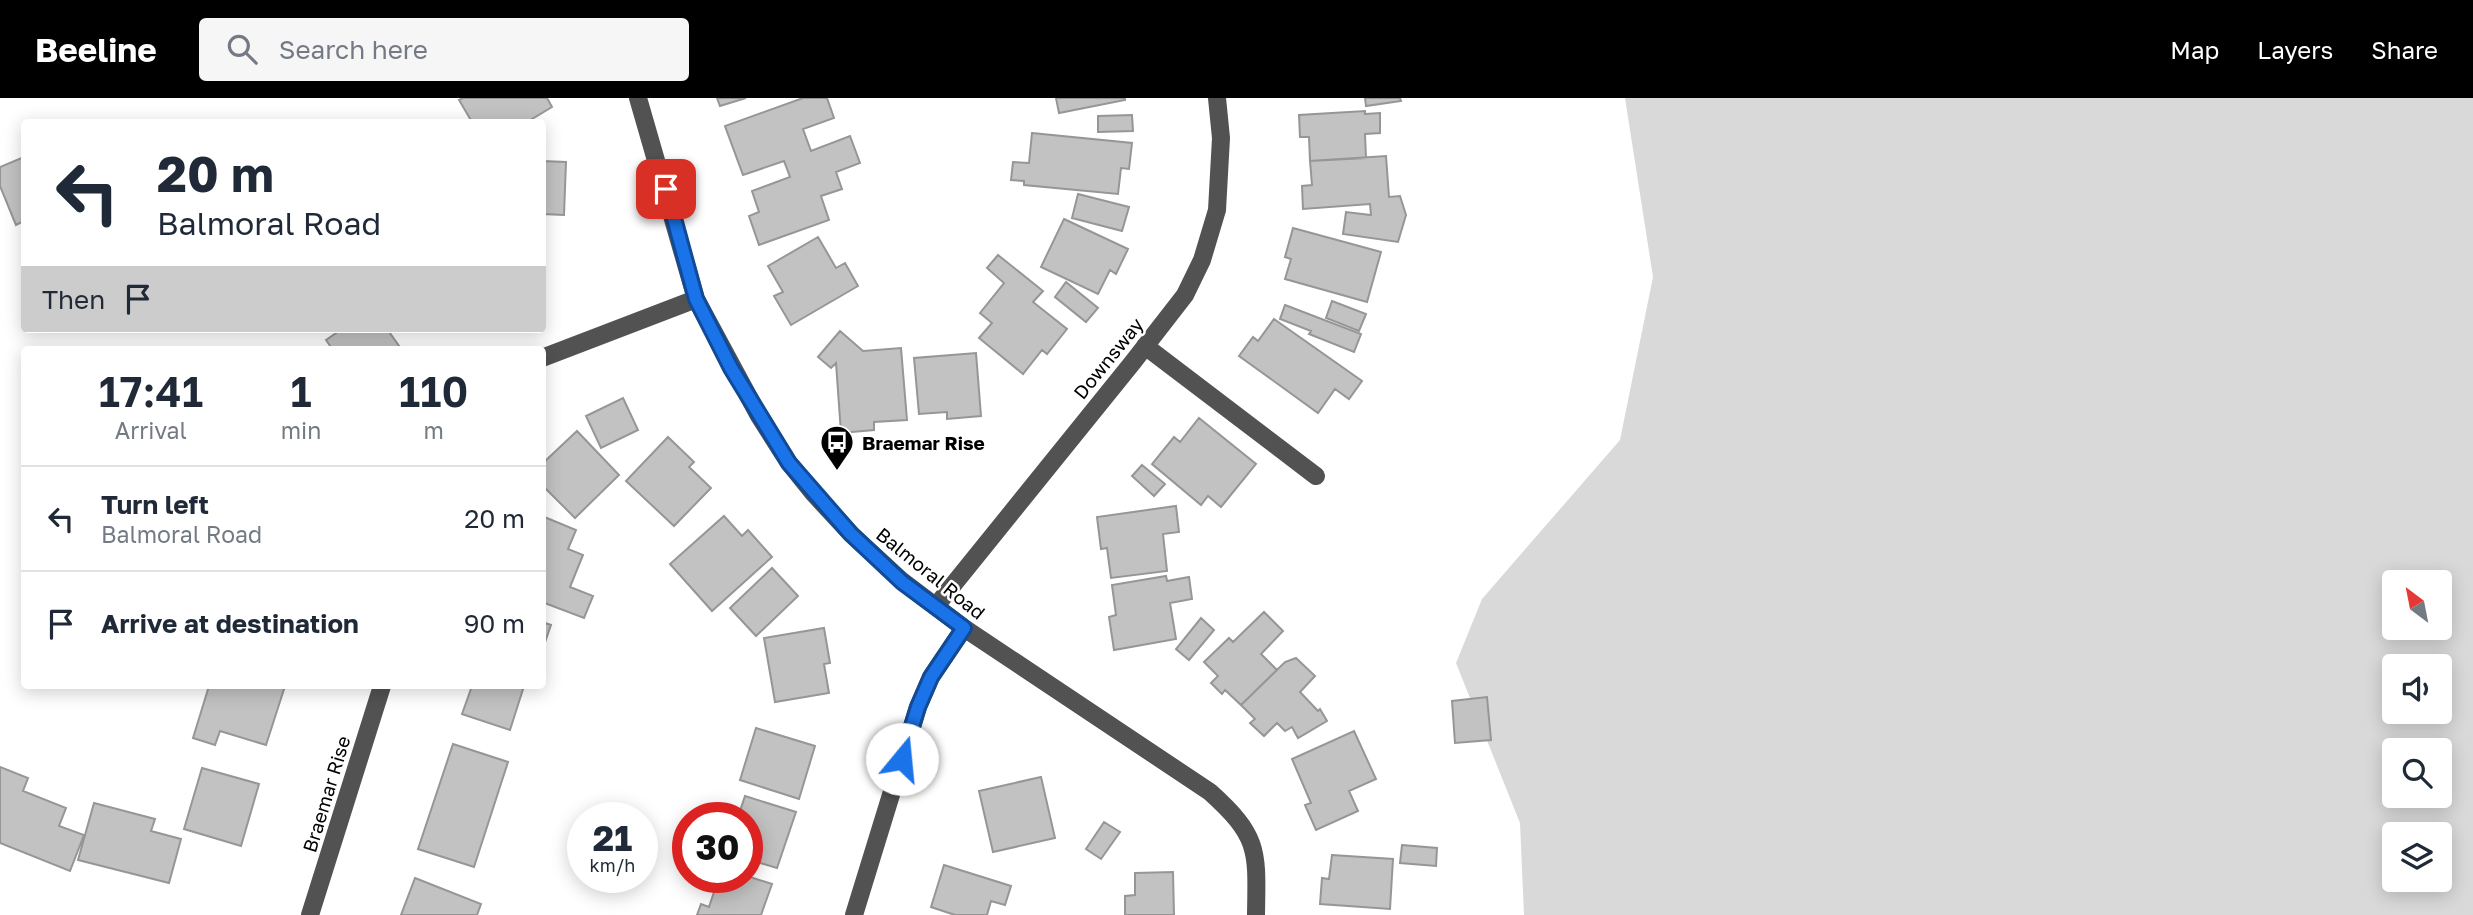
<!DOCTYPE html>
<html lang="en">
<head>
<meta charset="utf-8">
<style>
  :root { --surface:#fff; --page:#f6f6f7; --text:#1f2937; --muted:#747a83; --line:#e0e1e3; --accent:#000 }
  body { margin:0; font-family:"Golos Text",sans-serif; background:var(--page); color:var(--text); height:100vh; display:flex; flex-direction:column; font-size:26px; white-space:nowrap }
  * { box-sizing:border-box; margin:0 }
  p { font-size:23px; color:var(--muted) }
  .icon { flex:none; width:38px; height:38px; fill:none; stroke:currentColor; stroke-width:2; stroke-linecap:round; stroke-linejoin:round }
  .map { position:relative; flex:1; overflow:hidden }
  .panel { position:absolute; left:21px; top:248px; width:525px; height:343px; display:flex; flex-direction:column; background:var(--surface); border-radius:7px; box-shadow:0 4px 18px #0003 }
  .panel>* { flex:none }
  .banner { position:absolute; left:21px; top:21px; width:525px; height:214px; border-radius:7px; box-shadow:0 4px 18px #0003; background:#fff; color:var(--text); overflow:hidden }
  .needle { width:46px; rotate:328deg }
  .tools { position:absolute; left:2382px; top:472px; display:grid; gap:14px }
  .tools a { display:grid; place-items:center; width:70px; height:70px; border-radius:7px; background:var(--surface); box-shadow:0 4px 18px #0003; font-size:35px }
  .speed { position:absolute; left:567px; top:704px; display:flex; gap:14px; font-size:35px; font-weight:700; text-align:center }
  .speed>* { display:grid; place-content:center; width:91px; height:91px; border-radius:50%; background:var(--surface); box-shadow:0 4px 18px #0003; line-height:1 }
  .speed small { font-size:18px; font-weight:400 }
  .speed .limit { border:10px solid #d22; background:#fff; color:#111 }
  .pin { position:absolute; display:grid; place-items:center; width:60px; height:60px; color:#fff; margin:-30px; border-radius:14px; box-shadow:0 4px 10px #0006 }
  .me { position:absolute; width:77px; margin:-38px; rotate:17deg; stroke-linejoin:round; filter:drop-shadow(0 0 5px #0008) }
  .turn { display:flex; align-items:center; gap:24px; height:147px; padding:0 21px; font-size:32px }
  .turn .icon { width:91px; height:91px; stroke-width:2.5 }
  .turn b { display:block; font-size:49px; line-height:60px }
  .then { display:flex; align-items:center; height:66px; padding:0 21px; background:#0003; gap:14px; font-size:26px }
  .eta { display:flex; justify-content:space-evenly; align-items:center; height:119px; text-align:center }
  .eta b { font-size:42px; font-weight:600; line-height:49px }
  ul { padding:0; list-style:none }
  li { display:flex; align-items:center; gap:21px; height:105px; padding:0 21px; border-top:2px solid var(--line) }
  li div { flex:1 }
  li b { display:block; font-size:26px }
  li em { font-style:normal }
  header { display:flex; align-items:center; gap:42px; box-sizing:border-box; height:98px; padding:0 35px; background:var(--accent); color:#fff }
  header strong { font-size:33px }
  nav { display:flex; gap:38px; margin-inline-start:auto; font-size:24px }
  .search { width:490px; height:63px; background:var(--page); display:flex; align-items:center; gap:18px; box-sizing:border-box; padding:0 24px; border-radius:7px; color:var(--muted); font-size:26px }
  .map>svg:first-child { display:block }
  .green { fill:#d9d9d9; fill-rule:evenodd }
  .building { fill:#c2c2c2; stroke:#969696; stroke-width:2 }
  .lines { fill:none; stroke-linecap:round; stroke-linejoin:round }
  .minor { stroke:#525252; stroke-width:18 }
  .route-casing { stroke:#114b97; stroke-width:18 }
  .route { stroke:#1a73e8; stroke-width:12 }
  .labels { text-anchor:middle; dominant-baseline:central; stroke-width:5; stroke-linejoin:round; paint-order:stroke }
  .street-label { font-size:19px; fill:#000; stroke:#fff }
  .poi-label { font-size:19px; font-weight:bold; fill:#000; stroke:#fff; text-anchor:start }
</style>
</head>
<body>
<header>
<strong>Beeline</strong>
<div class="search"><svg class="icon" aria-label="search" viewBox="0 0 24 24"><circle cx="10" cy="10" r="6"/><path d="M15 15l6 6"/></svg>Search here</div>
<nav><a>Map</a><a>Layers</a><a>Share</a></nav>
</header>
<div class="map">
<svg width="2473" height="817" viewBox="0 0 2473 817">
  <rect width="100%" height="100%" fill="#fff"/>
  <path class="green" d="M 1625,0 L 2473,0 L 2473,817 L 1524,817 L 1520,725 L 1456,565 L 1482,501 L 1620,342 L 1653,179 ZM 2394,485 L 2440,485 L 2440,530 L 2394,530 ZM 2394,569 L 2440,569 L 2440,614 L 2394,614 ZM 2394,653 L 2440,653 L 2440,698 L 2394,698 ZM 2394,737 L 2440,737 L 2440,782 L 2394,782 Z"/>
  <path class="building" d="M 463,0 L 547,0 L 552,9 L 527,24 L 472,24 L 459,2 Z
    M 717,0 L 746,0 L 720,8 Z
    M 803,0 L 827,0 L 834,20 L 803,31 L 811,53 L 850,38 L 860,65 L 836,74 L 842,91 L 821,98 L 829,122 L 759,147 L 749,118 L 759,114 L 752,93 L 790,79 L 784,63 L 743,77 L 725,28 Z
    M 1056,0 L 1125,0 L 1125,2 L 1059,15 Z
    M 1365,0 L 1400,0 L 1401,3 L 1366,8 Z
    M 1365,13 L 1365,16 L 1380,15 L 1380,35 L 1365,36 L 1366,60 L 1310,63 L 1309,39 L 1300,39 L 1299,17 Z
    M 1132,17 L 1133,33 L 1098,34 L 1098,18 Z
    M 1032,35 L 1132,45 L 1129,71 L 1121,70 L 1118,96 L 1024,87 L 1024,83 L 1011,82 L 1013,64 L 1029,65 Z
    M 1386,58 L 1389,99 L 1400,98 L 1406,117 L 1398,144 L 1343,136 L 1346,114 L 1371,117 L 1370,106 L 1303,111 L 1302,88 L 1312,87 L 1310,63 Z
    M 24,59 L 24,123 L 16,127 L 0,88 L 0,69 Z
    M 542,63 L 566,64 L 564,117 L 542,116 Z
    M 1078,96 L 1129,109 L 1122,133 L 1072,120 Z
    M 1064,121 L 1128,151 L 1116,176 L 1110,172 L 1098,196 L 1041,169 Z
    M 1293,130 L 1381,154 L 1367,204 L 1285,181 L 1291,161 L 1285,159 Z
    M 818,139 L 836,170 L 845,165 L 858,188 L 791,227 L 774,198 L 783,194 L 768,168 Z
    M 998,157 L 1043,193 L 1033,204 L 1067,231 L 1047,256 L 1042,252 L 1023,276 L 979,240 L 992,225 L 980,215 L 1004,185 L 987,170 Z
    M 1066,184 L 1098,210 L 1086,224 L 1055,199 Z
    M 1332,203 L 1366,216 L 1359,233 L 1326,220 Z
    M 1285,207 L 1361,236 L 1354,254 L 1309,236 L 1311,233 L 1280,221 Z
    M 1274,221 L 1362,283 L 1349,301 L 1335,291 L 1318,315 L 1239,258 L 1253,239 L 1258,243 Z
    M 342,231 L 387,231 L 402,252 L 333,252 L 326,242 Z
    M 840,233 L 863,253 L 901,250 L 907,322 L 874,324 L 874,332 L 841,335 L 836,265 L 831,270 L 818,259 Z
    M 976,255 L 981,318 L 947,321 L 947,314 L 919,316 L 914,260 Z
    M 623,300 L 638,332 L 601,350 L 586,318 Z
    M 1199,320 L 1256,366 L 1221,409 L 1208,398 L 1201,407 L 1152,366 L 1174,339 L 1180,344 Z
    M 577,333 L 619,377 L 575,420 L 542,387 L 542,366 Z
    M 668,339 L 694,364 L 689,369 L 711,390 L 674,428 L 626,383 Z
    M 1142,367 L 1165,386 L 1154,398 L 1132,378 Z
    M 1176,408 L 1179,434 L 1163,436 L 1167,473 L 1111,480 L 1107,450 L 1101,451 L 1097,419 Z
    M 542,418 L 576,432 L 568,451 L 583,457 L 570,489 L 593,498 L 584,520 L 542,504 Z
    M 724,418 L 742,438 L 748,432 L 772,459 L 712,513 L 670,466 Z
    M 772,470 L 798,498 L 756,538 L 730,510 Z
    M 1166,478 L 1167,483 L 1189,479 L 1192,501 L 1170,505 L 1176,541 L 1114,552 L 1109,519 L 1116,517 L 1112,487 Z
    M 1264,514 L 1283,533 L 1261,556 L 1277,572 L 1241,607 L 1225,592 L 1222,596 L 1211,585 L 1218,578 L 1204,564 L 1229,540 L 1233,544 Z
    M 1201,520 L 1214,532 L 1189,562 L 1176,551 Z
    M 542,524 L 551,527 L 542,553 Z
    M 824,530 L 830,565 L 824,566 L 829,595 L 775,604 L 764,540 Z
    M 1296,560 L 1315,578 L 1300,594 L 1318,613 L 1320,611 L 1327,623 L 1298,640 L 1292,629 L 1285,633 L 1277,625 L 1264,638 L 1250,625 L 1255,621 L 1241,607 L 1285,564 Z
    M 209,588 L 285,588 L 266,647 L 220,633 L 215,647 L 193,640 Z
    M 472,588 L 524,588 L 510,632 L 462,616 Z
    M 1487,599 L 1491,642 L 1455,645 L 1452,603 Z
    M 756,630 L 815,648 L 799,701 L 740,682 Z
    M 1354,633 L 1376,681 L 1349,693 L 1358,713 L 1316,732 L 1305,707 L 1311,705 L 1292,661 Z
    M 453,646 L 508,664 L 474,769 L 418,751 Z
    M 0,669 L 28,680 L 23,693 L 66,710 L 59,728 L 84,737 L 70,773 L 0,745 Z
    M 202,670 L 259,686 L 241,748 L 184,731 Z
    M 1041,679 L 1055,740 L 993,754 L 979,693 Z
    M 745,698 L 796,714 L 777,770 L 747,761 L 747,719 L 738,719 Z
    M 94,705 L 155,721 L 151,733 L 181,741 L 169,785 L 78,762 Z
    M 1104,724 L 1120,734 L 1101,761 L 1086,751 Z
    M 1402,747 L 1437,750 L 1436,768 L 1400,765 Z
    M 1332,757 L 1393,761 L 1390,811 L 1320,806 L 1322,780 L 1329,781 Z
    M 944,767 L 1011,788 L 1005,807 L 991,803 L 987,817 L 955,817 L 931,809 Z
    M 1173,774 L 1174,817 L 1125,817 L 1125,798 L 1135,797 L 1135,775 Z
    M 747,778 L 772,786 L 761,817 L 697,817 L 701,806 L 709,809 L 719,779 Z
    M 415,780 L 481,806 L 477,817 L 401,817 Z"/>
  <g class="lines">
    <path class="minor" d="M 638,0 L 696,201 L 759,318 L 789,365 L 813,395 L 851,436 L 902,483 L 964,530 L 1210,694 C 1260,739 1257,753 1256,817
      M 1145,248 L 1316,378
      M 542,260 L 696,201
      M 936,508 L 1133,264 L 1185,197 L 1202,162 L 1217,112 L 1221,40 L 1217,0
      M 310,817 L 382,588
      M 854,817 L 918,609 L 931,579 L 964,530"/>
  </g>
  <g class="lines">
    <defs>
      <path id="route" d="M 666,91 L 696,201 L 731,270 L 789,365 L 851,436 L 902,484 L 964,530 L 931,579 L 918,609 L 902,661"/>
    </defs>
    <use href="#route" class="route-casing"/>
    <use href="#route" class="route"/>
  </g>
  <defs>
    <symbol id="bus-pin" viewBox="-11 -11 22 30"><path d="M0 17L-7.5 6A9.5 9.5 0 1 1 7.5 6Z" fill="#000" stroke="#fff"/><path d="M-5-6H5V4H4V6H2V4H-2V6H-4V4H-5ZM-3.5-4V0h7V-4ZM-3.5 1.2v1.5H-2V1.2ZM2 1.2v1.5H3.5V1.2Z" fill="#fff"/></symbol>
  </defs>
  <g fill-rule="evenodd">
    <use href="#bus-pin" x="818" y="325" width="38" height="52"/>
  </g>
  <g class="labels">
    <g class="street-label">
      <text transform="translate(1108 260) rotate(-51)">Downsway</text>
      <text transform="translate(931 475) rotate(39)">Balmoral Road</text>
      <text transform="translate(326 696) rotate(-73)">Braemar Rise</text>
    </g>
    <g class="poi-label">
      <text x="862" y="344">Braemar Rise</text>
    </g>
  </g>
</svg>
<div class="tools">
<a><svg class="needle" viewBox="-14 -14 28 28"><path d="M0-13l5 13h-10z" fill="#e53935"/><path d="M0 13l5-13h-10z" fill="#747a83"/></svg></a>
<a><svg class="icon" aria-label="sound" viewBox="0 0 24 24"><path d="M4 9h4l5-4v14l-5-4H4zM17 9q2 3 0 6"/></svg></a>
<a><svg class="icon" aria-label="search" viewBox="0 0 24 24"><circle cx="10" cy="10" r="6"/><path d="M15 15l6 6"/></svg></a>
<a><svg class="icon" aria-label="layers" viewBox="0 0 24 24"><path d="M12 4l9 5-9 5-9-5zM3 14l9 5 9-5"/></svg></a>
</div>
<div class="speed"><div>21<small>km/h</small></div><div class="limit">30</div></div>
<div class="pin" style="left:666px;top:91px;background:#d93025"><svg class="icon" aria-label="arrive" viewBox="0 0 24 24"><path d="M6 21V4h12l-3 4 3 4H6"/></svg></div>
<svg class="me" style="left:902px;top:661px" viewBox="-20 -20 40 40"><circle r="19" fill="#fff"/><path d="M0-13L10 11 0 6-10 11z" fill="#1a73e8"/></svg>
<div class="banner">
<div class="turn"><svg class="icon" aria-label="left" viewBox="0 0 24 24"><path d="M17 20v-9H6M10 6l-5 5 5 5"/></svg><div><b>20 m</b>Balmoral Road</div></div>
<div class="then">Then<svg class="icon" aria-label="arrive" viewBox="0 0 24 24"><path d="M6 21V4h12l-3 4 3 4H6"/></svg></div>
</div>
<section class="panel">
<div class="eta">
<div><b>17:41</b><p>Arrival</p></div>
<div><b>1</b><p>min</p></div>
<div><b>110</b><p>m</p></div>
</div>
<ul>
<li><svg class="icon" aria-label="left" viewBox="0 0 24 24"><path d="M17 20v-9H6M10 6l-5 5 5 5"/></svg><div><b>Turn left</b><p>Balmoral Road</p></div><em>20 m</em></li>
<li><svg class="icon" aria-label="arrive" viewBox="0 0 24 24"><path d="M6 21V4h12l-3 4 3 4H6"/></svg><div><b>Arrive at destination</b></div><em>90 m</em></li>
</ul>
</section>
</div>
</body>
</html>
